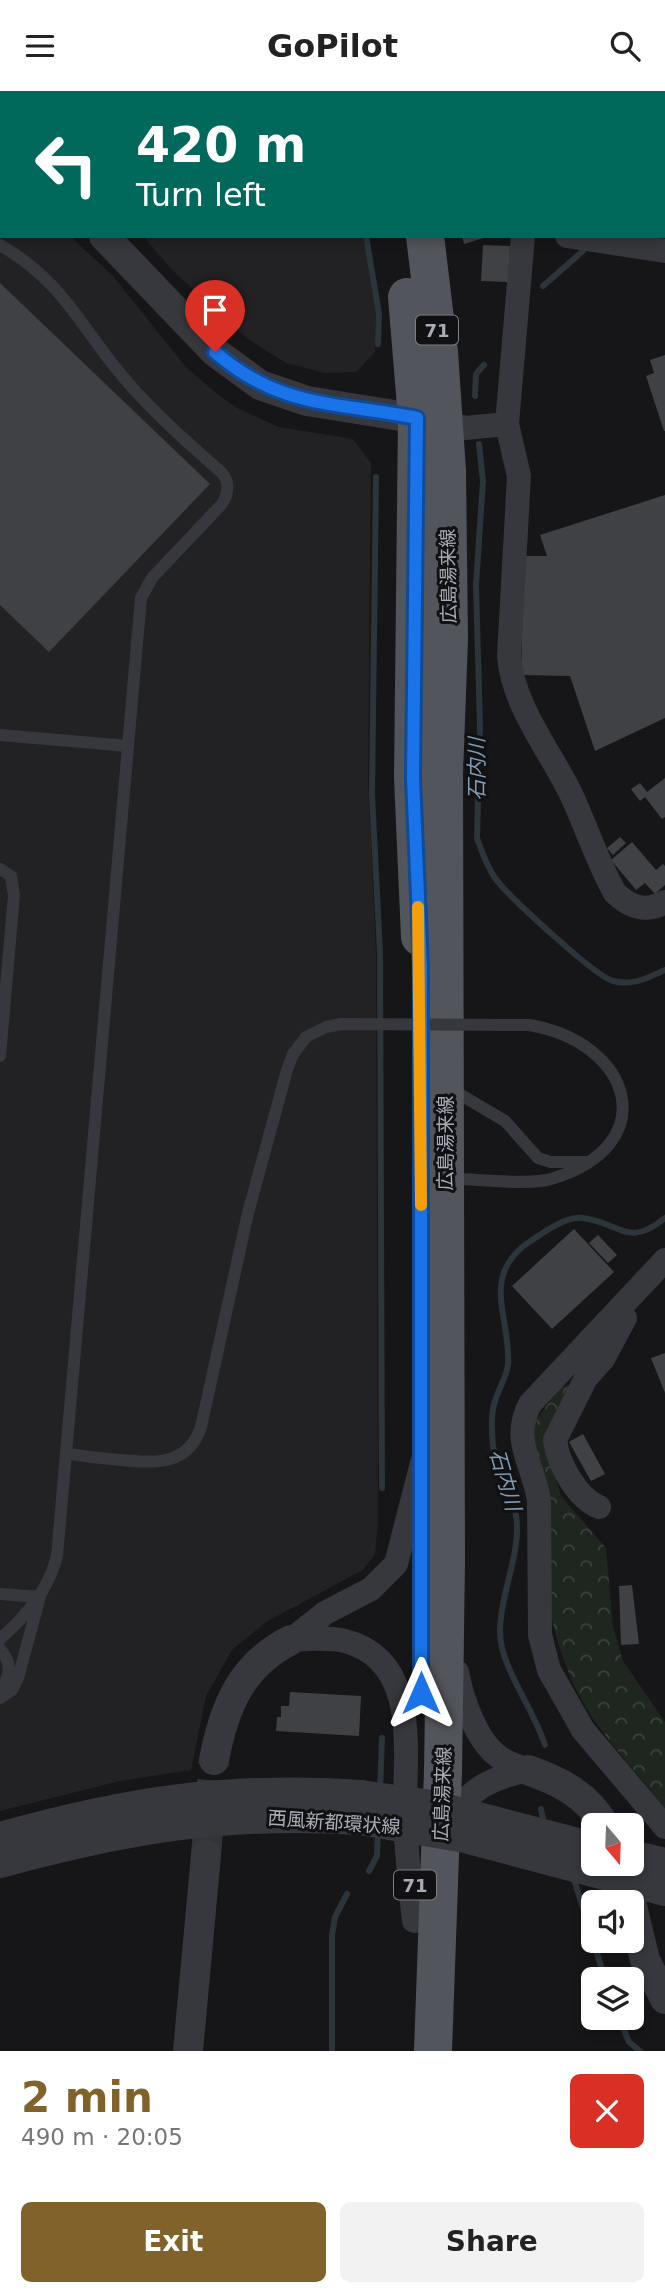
<!DOCTYPE html>
<html lang="en">
<head>
<meta charset="utf-8">
<style>
  :root { --surface:#fff; --page:#f2f2f2; --text:#222; --muted:#767676; --accent:#80622a }
  body { margin:0; font-family:"DejaVu Sans","Noto Sans JP",sans-serif; background:var(--page); color:var(--text); height:100vh; display:flex; flex-direction:column; font-size:26px; white-space:nowrap }
  * { box-sizing:border-box; margin:0 }
  p { font-size:23px; color:var(--muted) }
  .icon { flex:none; width:38px; height:38px; fill:none; stroke:currentColor; stroke-width:2; stroke-linecap:round; stroke-linejoin:round }
  .map { position:relative; height:1960px; overflow:hidden }
  .panel { display:flex; flex-direction:column; background:var(--surface); flex:1 }
  .panel>* { flex:none }
  .guide { position:absolute; left:0px; top:0px; width:665px; height:147px; box-shadow:0 4px 10px #0003; background:#00695c; color:#fff; overflow:hidden }
  .needle { width:46px; rotate:161deg }
  .controls { position:absolute; left:581px; top:1722px; display:grid; gap:14px }
  .controls a { display:grid; place-items:center; width:63px; height:63px; border-radius:10px; background:var(--surface); box-shadow:0 4px 10px #0003; font-size:35px }
  .pin { position:absolute; display:grid; place-items:center; width:60px; height:60px; color:#fff; margin:-72px -30px; border-radius:50% 50% 50% 0; rotate:-45deg; box-shadow:0 0 7px #0007 }
  .pin .icon { rotate:45deg }
  .me { position:absolute; width:77px; margin:-38px; rotate:0deg; stroke-linejoin:round; filter:drop-shadow(0 0 5px #0008) }
  .turn { display:flex; align-items:center; gap:24px; height:147px; padding:0 21px; font-size:32px }
  .turn .icon { width:91px; height:91px; stroke-width:2.5 }
  .turn b { display:block; font-size:49px; line-height:60px }
  .round { display:grid; place-items:center; flex:none; width:74px; height:74px; border-radius:10px; background:var(--page) }
  .overview { display:flex; align-items:center; justify-content:space-between; height:119px; padding:0 21px }
  h1 { font-size:42px; font-weight:700; line-height:52px; color:var(--accent) }
  .button { display:flex; gap:14px; margin-top:auto; padding:14px 21px }
  .button a { flex:1; height:80px; border-radius:10px; background:var(--accent); color:#fff; font-size:28px; font-weight:700; line-height:80px; text-align:center }
  .button a+a { background:var(--page); color:var(--text) }
  header { display:flex; justify-content:space-between; align-items:center; height:91px; padding:0 21px; background:var(--surface); font-size:32px; font-weight:700 }
  .map>svg:first-child { display:block }
  .built { fill:#222225 }
  .forest { fill:url(#forest-crowns) }
  .lines { fill:none; stroke-linecap:round; stroke-linejoin:round }
  .stream { stroke:#2c353c; stroke-width:6 }
  .building { fill:#404145 }
  .tertiary-tunnel { stroke:#333438; stroke-width:30; stroke-dasharray:30 15; stroke-linecap:butt }
  .service { stroke:#37383d; stroke-width:12 }
  .minor { stroke:#37383d; stroke-width:24 }
  .tertiary { stroke:#37383d; stroke-width:30 }
  .primary { stroke:#53555c; stroke-width:38 }
  .service-bridge { stroke:#37383d; stroke-width:12 }
  .tertiary-bridge { stroke:#37383d; stroke-width:30 }
  .route-casing { stroke:#114b97; stroke-width:18 }
  .route { stroke:#1a73e8; stroke-width:12 }
  .slow { stroke:#f59e0b; stroke-width:12 }
  .labels { text-anchor:middle; dominant-baseline:central; stroke-width:6; stroke-linejoin:round; paint-order:stroke }
  .shield { fill:#111113; stroke:#7b7e86; stroke-width:2 }
  .shield-label { font-size:18px; font-weight:bold; fill:#a8adb8 }
  .street-label { font-size:19px; fill:#a8adb8; stroke:#111113 }
  .water-label { font-size:21px; font-style:italic; fill:#7f9bb3; stroke:#111113 }
</style>
</head>
<body>
<header><svg class="icon" aria-label="menu" viewBox="0 0 24 24"><path d="M4 6h16M4 12h16M4 18h16"/></svg>GoPilot<svg class="icon" aria-label="search" viewBox="0 0 24 24"><circle cx="10" cy="10" r="6"/><path d="M15 15l6 6"/></svg></header>
<div class="map">
<svg width="665" height="1960" viewBox="0 0 665 1960">
  <defs>
    <pattern id="forest-crowns" width="20" height="18" patternUnits="userSpaceOnUse" patternTransform="scale(1.75)"><rect width="20" height="18" fill="#1e261f"/><path d="M2 6a3 3 0 1 1 6 0M12 15a3 3 0 1 1 6 0" fill="none" stroke="#3c433d"/></pattern>
  </defs>
  <rect width="100%" height="100%" fill="#161618"/>
  <path class="built" d="M 0,0 L 332,0 L 332,2 L 2,2 L 2,51 Z
    M 0,102 L 2,145 L 70,145 L 113,185 L 185,275 L 217,303 L 239,318 L 279,336 L 353,348 L 371,372 L 368,689 L 376,861 L 378,1432 L 375,1463 L 363,1479 L 266,1531 L 232,1559 L 206,1605 L 191,1679 L 120,1690 L 0,1720 Z
    M 143,145 L 363,145 L 376,223 L 375,261 L 356,281 L 325,282 L 286,272 L 249,249 L 173,180 Z"/>
  <path class="forest" d="M 574,1292 L 548,1361 L 561,1405 L 606,1457 L 613,1536 L 623,1570 L 665,1631 L 665,1718 C 642,1687 614,1658 592,1626 C 537,1543 540,1432 530,1337 L 560,1297 Z"/>
  <g class="lines">
    <path class="stream" d="M 335,0 L 335,2
      M 366,145 L 379,223 L 378,253
      M 543,195 L 583,160
      M 475,305 L 476,283 L 484,274
      M 479,353 L 483,390 L 476,494 L 480,635 L 477,747 C 482,761 486,774 495,787 C 507,804 596,886 613,890 C 634,895 647,887 665,879
      M 376,386 L 372,704 L 380,862 L 382,1397
      M 545,1654 C 534,1620 511,1591 502,1557 C 493,1522 518,1473 517,1436 C 517,1406 497,1383 493,1355 C 492,1344 491,1329 493,1318 C 495,1302 507,1288 508,1273 C 511,1228 481,1188 525,1154 C 539,1144 565,1125 582,1127 C 620,1131 627,1158 665,1127
      M 380,1700 L 382,1647
      M 541,1718 L 544,1733
      M 369,1780 L 377,1765 L 378,1739
      M 573,1785 L 605,1888
      M 619,1927 L 629,1951 L 640,1960
      M 332,1960 L 332,1844 L 335,1826 L 347,1803"/>
  </g>
  <path class="building" d="M 462,145 L 487,145 L 487,146 L 464,153 Z
    M 483,154 L 510,155 L 508,191 L 481,190 Z
    M 0,192 L 210,393 L 49,561 L 0,514 Z
    M 665,264 L 665,340 L 664,340 L 646,285 L 654,282 L 650,269 Z
    M 665,404 L 665,627 L 595,660 L 570,585 L 521,584 L 524,465 L 547,465 L 540,444 Z
    M 665,687 L 665,726 L 662,728 L 645,706 L 640,710 L 631,698 L 640,692 L 647,701 Z
    M 620,746 L 626,752 L 613,764 L 607,757 Z
    M 632,751 L 656,779 L 663,773 L 665,775 L 665,794 L 655,803 L 645,792 L 636,799 L 611,769 Z
    M 574,1138 L 614,1181 L 552,1238 L 512,1195 Z
    M 598,1144 L 617,1164 L 608,1172 L 589,1152 Z
    M 665,1262 L 665,1302 L 651,1267 Z
    M 583,1343 L 605,1383 L 591,1390 L 569,1351 Z
    M 632,1494 L 639,1553 L 621,1554 L 619,1495 Z
    M 290,1601 L 361,1605 L 359,1645 L 276,1640 L 277,1626 L 281,1626 L 281,1615 L 289,1615 Z"/>
  <g class="lines">
    <path class="tertiary-tunnel" d="M 206,1764 L 214,1669"/>
    <path class="service" d="M 60,0 L 63,2
      M 234,0 L 234,2
      M 0,154 C 62,190 77,230 119,281 C 150,319 186,350 222,382 C 230,391 228,404 222,413 L 152,487 L 141,507 L 57,1465 C 48,1500 27,1524 0,1548
      M 0,644 L 128,655
      M 0,778 L 11,785 L 14,804 L 0,965
      M 461,1004 L 505,1030 L 538,1067 L 551,1071 L 586,1071
      M 461,1088 C 483,1089 532,1094 551,1088 C 665,1054 632,951 529,934
      M 66,1362 C 84,1366 102,1367 120,1369 C 155,1372 188,1375 201,1336 L 248,1122 L 287,979 L 293,963 L 306,946
      M 0,1503 L 40,1506 L 18,1587 L 12,1599 L 0,1607
      M 0,1558 C 14,1574 9,1585 0,1603"/>
    <path class="minor" d="M 456,0 L 457,2
      M 621,2 L 621,0
      M 523,145 L 507,333 L 519,385 L 509,565 C 513,615 549,658 571,703 C 586,735 597,770 615,802 C 630,816 646,822 665,811
      M 567,145 L 665,160
      M 445,332 L 465,337 L 507,333
      M 665,1169 L 530,1313 C 511,1350 533,1372 539,1409 L 540,1544 L 549,1579 L 583,1639 L 665,1736
      M 599,1416 C 577,1407 558,1373 555,1349 L 586,1287 L 603,1268 L 625,1227
      M 291,1549 C 309,1548 328,1546 345,1550 C 419,1569 405,1658 405,1717 C 405,1755 410,1792 414,1830
      M 291,1549 L 325,1522 L 371,1498 L 396,1473 L 422,1372
      M 457,1581 C 462,1608 477,1653 502,1668 C 510,1673 520,1676 528,1679
      M 449,1733 C 467,1698 491,1687 528,1679"/>
    <path class="tertiary" d="M 0,78 L 2,79
      M 104,145 L 215,261 L 260,294 L 307,310 L 438,331
      M 214,1669 C 224,1616 241,1574 291,1549
      M 528,1679 C 559,1690 588,1704 604,1734
      M 0,1746 C 129,1710 227,1695 361,1704
      M 632,1764 L 665,1772
      M 0,1772 C 129,1737 225,1721 360,1729
      M 632,1815 L 645,1869 L 665,1908
      M 188,1960 L 206,1764"/>
    <path class="primary" d="M 372,0 L 373,2
      M 425,145 L 439,261 L 447,380 L 449,548 L 444,683 L 446,1472 L 443,1681 L 433,1960
      M 407,206 L 417,327 L 413,687 L 420,846"/>
    <path class="service-bridge" d="M 306,946 L 326,936 L 341,933 L 529,934"/>
    <path class="tertiary-bridge" d="M 361,1704 L 432,1714 L 593,1756
      M 360,1729 L 465,1747 L 665,1800"/>
  </g>
  <g class="lines">
    <defs>
      <path id="route" d="M 215,261 C 280,318 337,311 417,327 L 413,687 L 421,876 L 421,1602"/>
    </defs>
    <use href="#route" class="route-casing"/>
    <use href="#route" class="route"/>
    <path class="slow" d="M 418,816 L 421,1114"/>
  </g>
  <g class="labels">
    <g class="shield">
      <rect x="416" y="224.5" width="42" height="29" rx="5"/>
      <rect x="394" y="1779.5" width="42" height="29" rx="5"/>
    </g>
    <g class="shield-label">
      <text x="437" y="239">71</text>
      <text x="415" y="1794">71</text>
    </g>
    <g class="street-label">
      <text transform="translate(448 485) rotate(-91)">広島湯来線</text>
      <text transform="translate(445 1052) rotate(-90)">広島湯来線</text>
      <text transform="translate(442 1703) rotate(-88)">広島湯来線</text>
      <text transform="translate(334 1731) rotate(4)">西風新都環状線</text>
    </g>
    <g class="water-label">
      <text transform="translate(477 678) rotate(-90)">石内川</text>
      <text transform="translate(505 1389) rotate(74)">石内川</text>
    </g>
  </g>
</svg>
<div class="controls">
<a><svg class="needle" viewBox="-14 -14 28 28"><path d="M0-13l5 13h-10z" fill="#e53935"/><path d="M0 13l5-13h-10z" fill="#767676"/></svg></a>
<a><svg class="icon" aria-label="sound" viewBox="0 0 24 24"><path d="M4 9h4l5-4v14l-5-4H4zM17 9q2 3 0 6"/></svg></a>
<a><svg class="icon" aria-label="layers" viewBox="0 0 24 24"><path d="M12 4l9 5-9 5-9-5zM3 14l9 5 9-5"/></svg></a>
</div>
<div class="pin" style="left:215px;top:261px;background:#d93025"><svg class="icon" aria-label="arrive" viewBox="0 0 24 24"><path d="M6 21V4h12l-3 4 3 4H6"/></svg></div>
<svg class="me" style="left:421px;top:1602px" viewBox="-20 -20 40 40"><path d="M0-17L14 15 0 8-14 15z" fill="#1a73e8" stroke="#fff" stroke-width="4"/></svg>
<div class="guide">
<div class="turn"><svg class="icon" aria-label="left" viewBox="0 0 24 24"><path d="M17 20v-9H6M10 6l-5 5 5 5"/></svg><div><b>420 m</b>Turn left</div></div>
</div>
</div>
<section class="panel">
<div class="overview"><div><h1>2 min</h1><p>490 m · 20:05</p></div><a class="round" style="background:#d93025;color:#fff"><svg class="icon" aria-label="close" viewBox="0 0 24 24"><path d="M6 6l12 12M18 6L6 18"/></svg></a></div>
<div class="button"><a>Exit</a><a>Share</a></div>
</section>
</body>
</html>
